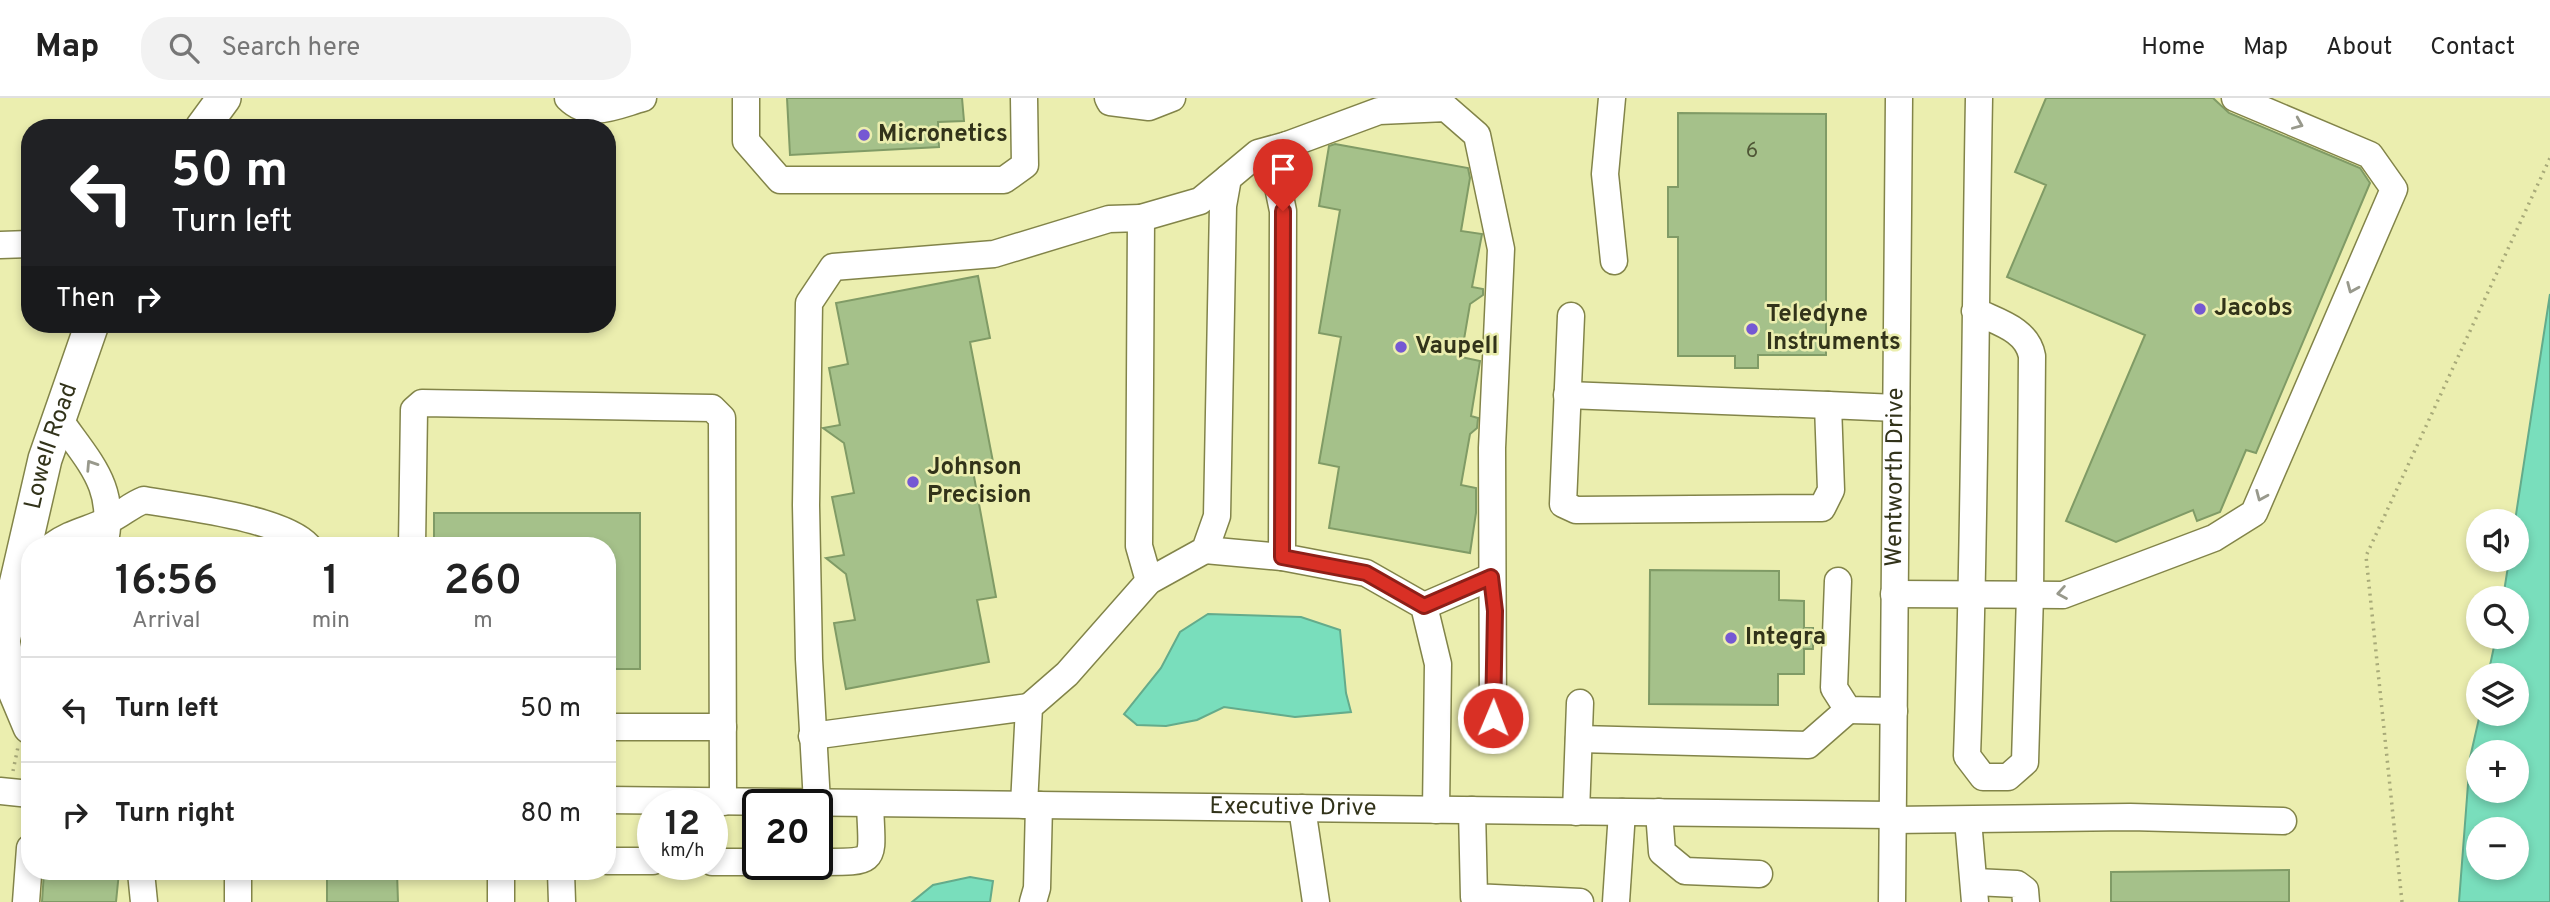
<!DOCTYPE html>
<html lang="en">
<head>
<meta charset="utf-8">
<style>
  :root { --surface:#fff; --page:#f2f2f2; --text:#222; --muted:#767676; --line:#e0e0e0 }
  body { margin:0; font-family:Overpass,sans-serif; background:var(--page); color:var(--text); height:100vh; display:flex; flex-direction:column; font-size:26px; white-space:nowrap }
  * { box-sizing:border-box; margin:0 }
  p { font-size:23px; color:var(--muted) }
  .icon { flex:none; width:38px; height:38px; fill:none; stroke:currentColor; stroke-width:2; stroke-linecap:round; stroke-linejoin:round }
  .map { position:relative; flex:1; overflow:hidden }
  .side { position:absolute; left:21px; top:439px; width:595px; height:343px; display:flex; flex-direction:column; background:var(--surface); border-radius:28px; box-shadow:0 4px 10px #0003 }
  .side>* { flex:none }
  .top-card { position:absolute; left:21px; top:21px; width:595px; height:214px; border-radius:28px; box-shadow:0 4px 10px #0003; background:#202124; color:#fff; overflow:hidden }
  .controls { position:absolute; left:2466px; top:411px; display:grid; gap:14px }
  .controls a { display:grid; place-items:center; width:63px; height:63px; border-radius:50%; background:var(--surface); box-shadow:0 4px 10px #0003; font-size:35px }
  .speed { position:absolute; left:637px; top:691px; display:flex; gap:14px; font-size:35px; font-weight:700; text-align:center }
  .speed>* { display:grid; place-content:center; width:91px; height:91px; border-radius:50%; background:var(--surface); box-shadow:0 4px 10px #0003; line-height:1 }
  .speed small { font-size:18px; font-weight:400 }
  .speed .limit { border:4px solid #111; border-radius:10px; background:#fff; color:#111 }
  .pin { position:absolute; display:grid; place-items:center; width:60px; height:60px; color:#fff; margin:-72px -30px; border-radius:50% 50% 50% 0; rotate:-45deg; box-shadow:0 0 7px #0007 }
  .pin .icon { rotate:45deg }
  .me { position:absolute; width:77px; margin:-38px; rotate:1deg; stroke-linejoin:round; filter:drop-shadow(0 0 5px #0008) }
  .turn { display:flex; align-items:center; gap:24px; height:147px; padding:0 35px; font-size:32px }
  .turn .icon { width:91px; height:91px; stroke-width:2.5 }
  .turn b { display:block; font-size:49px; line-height:60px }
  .then { display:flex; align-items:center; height:66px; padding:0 35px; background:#0003; gap:14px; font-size:26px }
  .eta { display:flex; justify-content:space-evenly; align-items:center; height:119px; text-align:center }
  .eta b { font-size:42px; font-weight:600; line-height:49px }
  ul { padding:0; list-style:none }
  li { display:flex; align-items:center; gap:21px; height:105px; padding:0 35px; border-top:2px solid var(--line) }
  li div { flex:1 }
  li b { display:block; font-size:26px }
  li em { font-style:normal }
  header { display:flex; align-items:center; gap:42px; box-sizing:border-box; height:98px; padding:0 35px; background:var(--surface); border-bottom:2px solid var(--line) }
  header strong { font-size:33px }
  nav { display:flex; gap:38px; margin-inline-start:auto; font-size:24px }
  .search { width:490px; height:63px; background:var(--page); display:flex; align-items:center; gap:18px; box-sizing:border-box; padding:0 24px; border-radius:28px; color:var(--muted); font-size:26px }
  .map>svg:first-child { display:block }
  .water { fill:#79debc; stroke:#64ab8b; stroke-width:2; fill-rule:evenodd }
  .building { fill:#a5c18a; stroke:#809b66; stroke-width:2 }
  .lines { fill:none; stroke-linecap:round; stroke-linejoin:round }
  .minor-casing { stroke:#828449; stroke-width:29 }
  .major-casing { stroke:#828449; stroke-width:36 }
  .path { stroke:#a8aa79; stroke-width:3.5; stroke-dasharray:2 5; stroke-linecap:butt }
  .minor { stroke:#fff; stroke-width:26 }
  .major { stroke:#fff; stroke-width:33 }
  .oneway { stroke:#98998c }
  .route-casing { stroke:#8d1f18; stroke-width:18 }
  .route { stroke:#d93025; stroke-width:12 }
  .poi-dot { fill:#7558d3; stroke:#ebeeaf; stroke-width:2.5 }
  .labels { text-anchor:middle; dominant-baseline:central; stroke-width:5; stroke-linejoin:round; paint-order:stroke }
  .number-label { font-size:21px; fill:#4f5636 }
  .poi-label { font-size:24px; font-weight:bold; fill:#32331a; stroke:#ebeeaf; text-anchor:start }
  .street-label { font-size:24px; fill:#32331a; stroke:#ebeeaf }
</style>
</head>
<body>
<header>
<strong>Map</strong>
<div class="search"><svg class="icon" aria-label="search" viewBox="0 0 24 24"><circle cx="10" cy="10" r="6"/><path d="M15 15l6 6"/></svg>Search here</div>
<nav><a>Home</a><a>Map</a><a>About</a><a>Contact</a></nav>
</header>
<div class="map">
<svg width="2550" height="804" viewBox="0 0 2550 804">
  <rect width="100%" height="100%" fill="#ebeeaf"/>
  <path class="water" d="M 2550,196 L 2550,804 L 2459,804 L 2470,660 L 2480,616 L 2516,616 L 2516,578 L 2488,577 L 2496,539 L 2516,539 L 2516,500 L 2503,500 L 2509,462 L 2516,462 L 2515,423 ZM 2478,654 L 2516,654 L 2516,693 L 2478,693 ZM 2478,732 L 2516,732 L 2516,770 L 2478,770 Z
    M 1208,516 L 1301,519 L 1340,532 L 1346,595 L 1351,614 L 1295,619 L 1224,609 L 1197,622 L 1166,628 L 1137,627 L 1124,616 L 1161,570 L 1180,534 Z
    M 970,779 L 993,783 L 990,804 L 912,804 L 933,787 Z"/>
  <path class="building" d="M 787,0 L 962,0 L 964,23 L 938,24 L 939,49 L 790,57 Z
    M 2046,0 L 2213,0 L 2229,15 L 2360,70 L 2370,85 L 2256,355 L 2246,352 L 2220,414 L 2197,423 L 2193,412 L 2116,444 L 2066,423 L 2145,237 L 2007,179 L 2046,87 L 2015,74 Z
    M 1678,15 L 1826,16 L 1826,257 L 1758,257 L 1758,270 L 1735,270 L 1735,258 L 1678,258 L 1678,139 L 1668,139 L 1668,89 L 1678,89 Z
    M 1335,46 L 1468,70 L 1470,80 L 1461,133 L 1482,136 L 1472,189 L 1483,191 L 1483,197 L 1470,206 L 1461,259 L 1480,263 L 1471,318 L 1478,320 L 1477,330 L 1470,336 L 1461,387 L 1476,390 L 1476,415 L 1470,455 L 1329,430 L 1339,369 L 1319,365 L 1341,239 L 1319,235 L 1340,112 L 1319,108 L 1329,48 Z
    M 978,178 L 990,240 L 970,244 L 994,369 L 973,373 L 996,499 L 977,502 L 989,564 L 846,591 L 834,525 L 855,522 L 846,476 L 826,460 L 844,457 L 832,399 L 854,395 L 844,345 L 823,330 L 840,327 L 829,270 L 848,266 L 836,205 Z
    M 434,415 L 640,415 L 640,571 L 607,571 L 607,448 L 434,448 Z
    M 1650,472 L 1779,473 L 1779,502 L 1804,503 L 1804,530 L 1813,530 L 1813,551 L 1804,551 L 1804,576 L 1778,576 L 1778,607 L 1649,606 Z
    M 2289,772 L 2289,804 L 2111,804 L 2111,774 Z
    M 44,774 L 119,774 L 116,804 L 42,804 Z
    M 327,774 L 397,774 L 398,804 L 327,804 Z"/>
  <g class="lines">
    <defs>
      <g id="minor">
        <path d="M 568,0 C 590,22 617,7 643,0"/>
        <path d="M 746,0 L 746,43 L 780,82 L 1004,82 L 1025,67 L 1024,0"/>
        <path d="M 1108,0 L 1110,4 L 1149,9 L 1172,0"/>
        <path d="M 1612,0 L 1605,76 L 1614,163"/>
        <path d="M 1141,120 L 1200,103 L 1228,80"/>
        <path d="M 0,147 L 30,146"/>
        <path d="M 1975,213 C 1997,224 2027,231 2032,258 L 2030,497 L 2025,664 L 2008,679 L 1983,679 L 1967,658 C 1975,439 1975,219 1979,0"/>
        <path d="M 1571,218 L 1563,406 L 1576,412 L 1822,410 L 1831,392 L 1828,307 L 1896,310"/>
        <path d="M 1567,297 L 1828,307"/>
        <path d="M 57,318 C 89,365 118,388 104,448"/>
        <path d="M 52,448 C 71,434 89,432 109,422 C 122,416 131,407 144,402 C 183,409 283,420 308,448"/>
        <path d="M 412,448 L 414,312 L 422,305 L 712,310 L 722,320 L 723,704"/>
        <path d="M 1205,452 L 1282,459"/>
        <path d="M 1838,483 L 1834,590 L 1848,612 L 1894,613"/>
        <path d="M 1894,496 L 2063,497 L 2214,440 L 2254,415 L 2394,91 L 2370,57 L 2235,0"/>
        <path d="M 1424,508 L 1491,479"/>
        <path d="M 607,629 L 723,629"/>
        <path d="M 812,638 L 1029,609"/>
        <path d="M 1579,641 L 1808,647 L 1848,612"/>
        <path d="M 0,693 L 30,696"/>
        <path id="s1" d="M 607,702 L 1892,717"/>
        <path d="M 817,705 L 809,561 L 806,407 L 809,205 L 833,169 L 994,156 L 1109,121 L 1141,120 L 1139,448 L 1149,483"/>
        <path d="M 1024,707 L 1029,609 L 1067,576 L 1149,483 L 1205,452 L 1217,418 L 1223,108 L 1228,80 L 1258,55 L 1287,47"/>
        <path d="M 1302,710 L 1316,804"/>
        <path d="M 1436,712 L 1438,566 L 1424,508 L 1366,475 L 1282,459 L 1283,113 L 1276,79 L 1287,47 L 1379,13 L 1446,10 L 1477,37 L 1501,151 L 1492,350 L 1493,620"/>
        <path d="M 1472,712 L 1474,799 L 1580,804"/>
        <path d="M 1576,714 L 1580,605"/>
        <path d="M 1659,714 L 1662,754 L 1685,773 L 1759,776"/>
        <path d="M 1892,722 L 2130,719 L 2283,723"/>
        <path d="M 1968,722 L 1975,804"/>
        <path d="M 607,763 L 653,763"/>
        <path d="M 712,764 L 758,764"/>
        <path d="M 817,764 C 880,764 872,766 870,706"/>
        <path d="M 141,774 L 144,804"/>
        <path d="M 238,774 L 238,804"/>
        <path d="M 501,774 L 501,804"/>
        <path d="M 561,774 L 562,804"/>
        <path d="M 1975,784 L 2017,786 L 2025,792 L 2026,804"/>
        <path d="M 26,804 L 30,750"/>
        <path d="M 1033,804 L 1037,790 L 1039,707"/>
        <path d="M 1616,804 L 1622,714"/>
        <path id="s2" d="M 1892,804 L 1899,0"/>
      </g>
      <g id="major">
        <path d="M 202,30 L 224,0"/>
        <path d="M 3,543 L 11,584 L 30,629"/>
        <path id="s3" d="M 0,556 L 45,361 L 92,226"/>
      </g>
    </defs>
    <use href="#minor" class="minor-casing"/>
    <use href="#major" class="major-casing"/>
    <path class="path" d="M 13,673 L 18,649
      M 2402,804 L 2366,458 L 2550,60"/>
    <use href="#minor" class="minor"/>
    <use href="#major" class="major"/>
  </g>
  <defs><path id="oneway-chevron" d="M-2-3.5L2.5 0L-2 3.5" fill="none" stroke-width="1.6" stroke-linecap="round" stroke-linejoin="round" transform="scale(1.75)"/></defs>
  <g class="oneway">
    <use href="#oneway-chevron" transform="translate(2298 26) rotate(23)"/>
    <use href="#oneway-chevron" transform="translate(2352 190) rotate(113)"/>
    <use href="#oneway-chevron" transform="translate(91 367) rotate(-123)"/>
    <use href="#oneway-chevron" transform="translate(2261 398) rotate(113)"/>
    <use href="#oneway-chevron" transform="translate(2062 495) rotate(170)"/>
  </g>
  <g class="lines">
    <defs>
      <path id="route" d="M 1283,113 L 1282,459 L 1366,475 L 1424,508 L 1491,479 L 1495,513 L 1493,620"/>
    </defs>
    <use href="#route" class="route-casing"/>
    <use href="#route" class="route"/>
  </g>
  <g class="poi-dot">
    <circle cx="864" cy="37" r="7"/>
    <circle cx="2200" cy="211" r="7"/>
    <circle cx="1752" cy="231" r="7"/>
    <circle cx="1401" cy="249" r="7"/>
    <circle cx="913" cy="384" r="7"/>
    <circle cx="1731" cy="540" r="7"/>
  </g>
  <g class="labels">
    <g class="number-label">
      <text x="1752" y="53">6</text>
    </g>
    <g class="poi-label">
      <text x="878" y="37">Micronetics</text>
      <text x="2214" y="211">Jacobs</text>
      <text x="1766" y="217">Teledyne<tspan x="1766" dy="28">Instruments</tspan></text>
      <text x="1415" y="249">Vaupell</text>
      <text x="927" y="370">Johnson<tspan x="927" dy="28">Precision</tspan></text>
      <text x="1745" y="540">Integra</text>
    </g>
    <g class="street-label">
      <text stroke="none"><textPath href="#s3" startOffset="214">Lowell Road</textPath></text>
      <text stroke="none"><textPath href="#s2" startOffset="425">Wentworth Drive</textPath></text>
      <text stroke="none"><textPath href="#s1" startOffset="686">Executive Drive</textPath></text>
    </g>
  </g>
</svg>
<div class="controls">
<a><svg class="icon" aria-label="sound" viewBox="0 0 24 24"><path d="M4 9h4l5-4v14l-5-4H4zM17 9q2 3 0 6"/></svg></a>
<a><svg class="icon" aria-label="search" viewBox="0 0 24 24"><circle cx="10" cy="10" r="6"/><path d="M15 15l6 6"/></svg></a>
<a><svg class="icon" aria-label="layers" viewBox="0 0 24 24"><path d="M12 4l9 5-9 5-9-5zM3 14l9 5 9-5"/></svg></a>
<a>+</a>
<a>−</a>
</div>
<div class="speed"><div>12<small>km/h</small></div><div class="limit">20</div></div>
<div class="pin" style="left:1283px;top:113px;background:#d93025"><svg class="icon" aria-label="arrive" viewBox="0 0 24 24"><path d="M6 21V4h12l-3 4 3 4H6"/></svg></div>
<svg class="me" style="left:1493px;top:620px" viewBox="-20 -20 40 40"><circle r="17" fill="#d93025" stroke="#fff" stroke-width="3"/><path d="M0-11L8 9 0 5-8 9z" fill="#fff"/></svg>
<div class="top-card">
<div class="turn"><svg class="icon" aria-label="left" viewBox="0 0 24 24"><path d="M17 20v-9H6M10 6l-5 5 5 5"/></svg><div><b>50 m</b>Turn left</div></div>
<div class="then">Then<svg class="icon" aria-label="right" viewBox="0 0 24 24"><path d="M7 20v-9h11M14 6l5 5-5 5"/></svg></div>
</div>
<section class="side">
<div class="eta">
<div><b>16:56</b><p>Arrival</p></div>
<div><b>1</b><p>min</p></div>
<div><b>260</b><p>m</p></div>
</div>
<ul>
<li><svg class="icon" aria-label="left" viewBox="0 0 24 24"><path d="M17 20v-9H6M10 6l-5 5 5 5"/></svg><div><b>Turn left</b></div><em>50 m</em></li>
<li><svg class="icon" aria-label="right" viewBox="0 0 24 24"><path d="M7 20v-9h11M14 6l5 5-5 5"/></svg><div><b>Turn right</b></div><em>80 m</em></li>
</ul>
</section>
</div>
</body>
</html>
